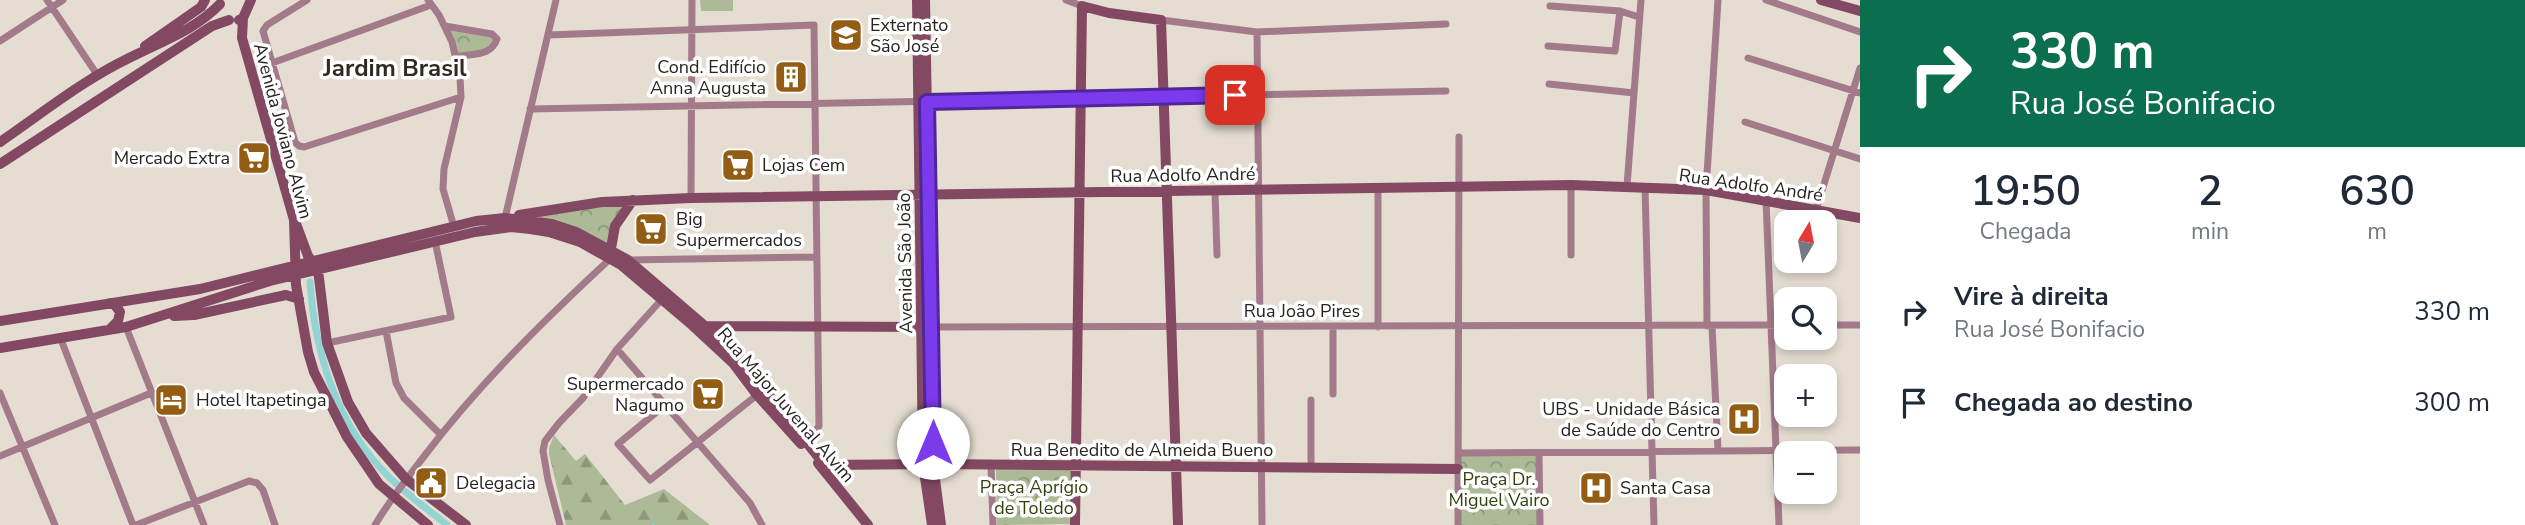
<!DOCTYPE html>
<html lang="pt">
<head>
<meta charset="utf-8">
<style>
  :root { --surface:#fff; --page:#f6f6f7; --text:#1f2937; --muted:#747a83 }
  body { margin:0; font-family:"Nunito Sans",sans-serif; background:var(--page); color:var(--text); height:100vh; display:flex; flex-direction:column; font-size:26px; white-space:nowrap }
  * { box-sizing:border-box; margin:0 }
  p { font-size:23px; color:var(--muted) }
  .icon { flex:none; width:38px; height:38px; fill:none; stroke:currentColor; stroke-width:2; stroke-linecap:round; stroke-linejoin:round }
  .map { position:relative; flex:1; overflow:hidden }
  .sheet { display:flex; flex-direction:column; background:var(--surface); width:665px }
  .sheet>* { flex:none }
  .hud { background:#0b6e4f; color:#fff; overflow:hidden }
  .needle { width:46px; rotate:10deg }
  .tools { position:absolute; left:1774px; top:210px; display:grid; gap:14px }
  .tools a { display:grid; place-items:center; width:63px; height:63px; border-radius:14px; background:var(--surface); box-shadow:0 4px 10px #0003; font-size:35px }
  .pin { position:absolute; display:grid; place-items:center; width:60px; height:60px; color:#fff; margin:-30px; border-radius:14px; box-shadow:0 4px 10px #0006 }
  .me { position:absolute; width:77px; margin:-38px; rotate:0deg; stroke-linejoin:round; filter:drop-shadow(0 0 5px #0008) }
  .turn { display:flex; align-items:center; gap:24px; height:147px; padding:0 35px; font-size:32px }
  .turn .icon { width:91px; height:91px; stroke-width:2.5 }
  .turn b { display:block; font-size:49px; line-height:60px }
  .eta { display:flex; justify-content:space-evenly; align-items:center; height:119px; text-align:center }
  .eta b { font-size:42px; font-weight:600; line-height:49px }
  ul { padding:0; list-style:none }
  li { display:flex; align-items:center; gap:21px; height:91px; padding:0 35px }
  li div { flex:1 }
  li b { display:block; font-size:26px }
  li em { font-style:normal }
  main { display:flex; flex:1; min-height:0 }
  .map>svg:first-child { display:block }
  .grass { fill:#adba97 }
  .forest { fill:url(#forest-firs) }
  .park { fill:url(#park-crowns) }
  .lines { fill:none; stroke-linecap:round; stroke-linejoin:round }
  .stream { stroke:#92d3d4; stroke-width:2 }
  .canal { stroke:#92d3d4; stroke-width:7 }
  .street { stroke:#a37a8a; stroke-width:7 }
  .secondary { stroke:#834962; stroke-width:10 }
  .route-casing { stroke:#51269a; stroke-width:18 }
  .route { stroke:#7c3aed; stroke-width:12 }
  .labels { text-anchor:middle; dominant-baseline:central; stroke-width:7; stroke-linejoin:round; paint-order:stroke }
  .poi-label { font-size:18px; fill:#272420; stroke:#fff; text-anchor:start }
  .street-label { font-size:18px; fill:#272420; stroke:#fff }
  .park-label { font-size:18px; fill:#34420f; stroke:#fff }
  .district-label { font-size:24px; font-weight:bold; fill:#302a21; stroke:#fff }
</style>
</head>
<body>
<main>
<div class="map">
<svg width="1860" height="525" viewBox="0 0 1860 525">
  <defs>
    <pattern id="forest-firs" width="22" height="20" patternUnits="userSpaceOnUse" patternTransform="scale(1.75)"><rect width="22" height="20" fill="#adba97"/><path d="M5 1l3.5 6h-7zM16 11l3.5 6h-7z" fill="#8d977b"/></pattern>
    <pattern id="park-crowns" width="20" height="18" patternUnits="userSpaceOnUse" patternTransform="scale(1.75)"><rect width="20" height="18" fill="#adba97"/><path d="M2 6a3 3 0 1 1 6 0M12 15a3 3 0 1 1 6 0" fill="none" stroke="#8d977b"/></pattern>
  </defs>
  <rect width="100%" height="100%" fill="#e5ddd1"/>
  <path class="grass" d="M 700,0 L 733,0 L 733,11 L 701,11 Z"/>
  <path class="forest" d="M 554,435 L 576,461 L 585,454 L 625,505 L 664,489 L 710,525 L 566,525 L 549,454 L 549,448 Z"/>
  <path class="park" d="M 447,27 L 491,35 L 493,39 L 491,48 L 457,55 Z
    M 630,201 L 609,248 L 513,218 Z
    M 1538,454 L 1538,525 L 1461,525 L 1459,455 Z
    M 996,469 L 1071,470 L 1071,524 L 997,525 Z"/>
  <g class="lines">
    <path class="stream" d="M 653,524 L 654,525"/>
    <path class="canal" d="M 310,282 C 315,354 337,426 389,477 C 407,495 428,509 447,525"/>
    <path class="street" d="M 47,0 L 98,76
      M 307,0 L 267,25 L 263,31 L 295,142 L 299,146 L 304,147 L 461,97
      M 428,0 L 439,15 L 452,42 L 460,77 L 461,97 L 444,169 L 443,189 L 454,227
      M 1066,0 L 1082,6
      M 1766,0 L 1860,32
      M 1550,6 L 1620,11 L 1639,17
      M 1161,20 L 1257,32 L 1446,24
      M 445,26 L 492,34 L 497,39 C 491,57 472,53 456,57
      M 1257,32 L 1262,525
      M 548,35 L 814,25 L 819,426 L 813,435 L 801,440
      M 0,41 L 63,0
      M 1548,46 L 1615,51 L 1620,11
      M 1748,58 L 1860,93
      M 272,63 L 431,5
      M 1549,84 L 1634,93
      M 530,109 L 1446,91
      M 1745,122 L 1860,159
      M 1571,185 L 1571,255
      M 1627,186 L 1641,0
      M 1645,188 L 1654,525
      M 1215,191 L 1217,255
      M 691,198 L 692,0
      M 1766,200 L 1779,525
      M 1816,210 L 1860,68
      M 505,218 L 556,0
      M 628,260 L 817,257
      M 1825,325 L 1860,325
      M 1707,326 L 1706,190 L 1718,0
      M 1712,326 L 1718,450
      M 126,327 L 204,525
      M 932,327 L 1787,325
      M 1378,327 L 1378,189
      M 386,331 L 396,383 L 404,398 L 440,434
      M 60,337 L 133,525
      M 327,343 L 451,317 L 435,241
      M 617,349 L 750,503 L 762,525
      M 0,393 L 55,525
      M 1333,394 L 1333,327
      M 1311,400 L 1311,467
      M 665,405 L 618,444 L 650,480 L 757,395 L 759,391
      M 1458,453 L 1860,450
      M 1539,453 L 1540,525
      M 0,456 L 151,393
      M 991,465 L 993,525
      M 136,525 L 249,481 L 257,483 L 263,490 L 275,525
      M 375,525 C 389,501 405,481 422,459 C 477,386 543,321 610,259
      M 560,525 L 548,480 L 543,451 L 545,441 L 559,423 L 583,398 L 617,349 L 663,298
      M 1458,525 L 1459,137"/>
    <path class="secondary" d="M 917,0 L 923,464 L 932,525
      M 925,0 L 933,464 L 941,525
      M 1821,0 L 1860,11
      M 243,18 L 242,38 L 294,220 L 296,285 L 308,352 L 314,372 L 347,437 L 379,484 L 428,525
      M 239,20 L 243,18 L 251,0
      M 145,46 L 201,7 L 205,0
      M 0,142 C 41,114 82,81 127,59 C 160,42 194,31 220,4
      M 0,164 L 212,26 L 229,20
      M 519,215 L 602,202 L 691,198 L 1571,185 L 1706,190 L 1860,218
      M 295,221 L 308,256 L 318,270 L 327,343 L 348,402 L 366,433 L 406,479 L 466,525
      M 610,254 L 615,226 L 633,200
      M 110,303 L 115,305 L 120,312 L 118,321 L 110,329
      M 174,316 L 194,315 L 286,295 L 299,299
      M 0,321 L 200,289 L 476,221 L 505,218 L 552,224 L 576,232 L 628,260 L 705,326 L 741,360 L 823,463 L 828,465 L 933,464 L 1458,469
      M 702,326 L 928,327
      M 0,348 L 126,327 L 270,281 L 475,232 L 511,227 L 530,229 L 549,232 L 580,242 L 621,265 L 692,325 L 733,363 L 757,395 L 801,444
      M 818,463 L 868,525
      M 1075,525 L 1082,6 L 1109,13 L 1161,20 L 1178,525"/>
  </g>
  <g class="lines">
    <defs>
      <path id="route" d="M 933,443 L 927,102 L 1235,95"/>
    </defs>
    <use href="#route" class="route-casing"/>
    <use href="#route" class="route"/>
  </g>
  <defs>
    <symbol id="school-square" viewBox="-11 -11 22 22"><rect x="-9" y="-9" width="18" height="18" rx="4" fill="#935d14" stroke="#fff"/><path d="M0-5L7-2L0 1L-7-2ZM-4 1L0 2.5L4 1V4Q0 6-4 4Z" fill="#fff"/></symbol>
    <symbol id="building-square" viewBox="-11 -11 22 22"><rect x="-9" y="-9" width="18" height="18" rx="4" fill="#935d14" stroke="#fff"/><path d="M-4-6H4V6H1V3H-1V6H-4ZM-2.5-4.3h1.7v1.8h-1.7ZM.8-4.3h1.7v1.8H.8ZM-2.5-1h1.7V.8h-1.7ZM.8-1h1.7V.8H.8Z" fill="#fff"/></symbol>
    <symbol id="supermarket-square" viewBox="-11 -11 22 22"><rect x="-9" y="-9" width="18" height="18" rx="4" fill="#935d14" stroke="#fff"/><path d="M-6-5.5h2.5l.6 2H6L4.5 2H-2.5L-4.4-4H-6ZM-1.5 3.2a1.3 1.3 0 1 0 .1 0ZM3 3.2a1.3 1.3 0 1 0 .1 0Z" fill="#fff"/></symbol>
    <symbol id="hotel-square" viewBox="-11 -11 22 22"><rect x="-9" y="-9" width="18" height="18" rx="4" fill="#935d14" stroke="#fff"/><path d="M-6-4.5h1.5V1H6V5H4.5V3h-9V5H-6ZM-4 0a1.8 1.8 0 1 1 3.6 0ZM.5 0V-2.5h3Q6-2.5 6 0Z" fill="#fff"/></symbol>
    <symbol id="hospital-square" viewBox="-11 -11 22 22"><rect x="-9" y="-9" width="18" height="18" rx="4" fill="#935d14" stroke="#fff"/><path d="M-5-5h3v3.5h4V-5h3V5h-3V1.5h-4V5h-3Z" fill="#fff"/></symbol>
    <symbol id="civic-square" viewBox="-11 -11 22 22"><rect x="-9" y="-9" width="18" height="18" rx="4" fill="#935d14" stroke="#fff"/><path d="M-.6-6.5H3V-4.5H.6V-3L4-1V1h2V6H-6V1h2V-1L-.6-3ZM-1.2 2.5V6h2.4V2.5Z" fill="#fff"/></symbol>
  </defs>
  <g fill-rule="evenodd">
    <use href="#school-square" x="827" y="16" width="38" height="38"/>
    <use href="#building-square" x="772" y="58" width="38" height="38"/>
    <use href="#supermarket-square" x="235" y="139" width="38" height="38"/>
    <use href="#supermarket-square" x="719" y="146" width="38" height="38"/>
    <use href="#supermarket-square" x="632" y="210" width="38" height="38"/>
    <use href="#supermarket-square" x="689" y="375" width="38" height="38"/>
    <use href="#hotel-square" x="152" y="381" width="38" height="38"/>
    <use href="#hospital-square" x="1725" y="400" width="38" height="38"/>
    <use href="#civic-square" x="412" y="464" width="38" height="38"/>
    <use href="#hospital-square" x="1577" y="469" width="38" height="38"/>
  </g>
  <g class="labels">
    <g class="poi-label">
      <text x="870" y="25">Externato<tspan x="870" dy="21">São José</tspan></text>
      <text x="766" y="67" text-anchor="end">Cond. Edifício<tspan x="766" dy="21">Anna Augusta</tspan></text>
      <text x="230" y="158" text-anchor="end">Mercado Extra</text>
      <text x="762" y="165">Lojas Cem</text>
      <text x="676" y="219">Big<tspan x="676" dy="21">Supermercados</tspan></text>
      <text x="684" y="384" text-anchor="end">Supermercado<tspan x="684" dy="21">Nagumo</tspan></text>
      <text x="196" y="400">Hotel Itapetinga</text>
      <text x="1720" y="409" text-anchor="end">UBS - Unidade Básica<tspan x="1720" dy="21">de Saúde do Centro</tspan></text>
      <text x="456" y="483">Delegacia</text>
      <text x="1620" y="488">Santa Casa</text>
    </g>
    <g class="street-label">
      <text transform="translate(283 131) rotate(75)">Avenida Joviano Alvim</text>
      <text transform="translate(1183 175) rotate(-1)">Rua Adolfo André</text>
      <text transform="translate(1751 185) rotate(8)">Rua Adolfo André</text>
      <text transform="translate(905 263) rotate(-91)">Avenida São João</text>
      <text x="1302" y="311">Rua João Pires</text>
      <text transform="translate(786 405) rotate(49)">Rua Major Juvenal Alvim</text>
      <text x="1142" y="450">Rua Benedito de Almeida Bueno</text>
    </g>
    <g class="park-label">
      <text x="1499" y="479">Praça Dr.<tspan x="1499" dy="21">Miguel Vairo</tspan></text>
      <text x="1034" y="487">Praça Aprígio<tspan x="1034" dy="21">de Toledo</tspan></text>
    </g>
    <g class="district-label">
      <text x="395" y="68">Jardim Brasil</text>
    </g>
  </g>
</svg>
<div class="tools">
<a><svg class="needle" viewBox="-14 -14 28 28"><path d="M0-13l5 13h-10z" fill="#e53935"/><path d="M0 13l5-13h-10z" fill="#747a83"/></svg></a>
<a><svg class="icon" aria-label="search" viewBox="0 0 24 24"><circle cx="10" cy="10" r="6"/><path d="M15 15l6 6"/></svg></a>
<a>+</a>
<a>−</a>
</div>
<div class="pin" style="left:1235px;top:95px;background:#d93025"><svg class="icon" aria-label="arrive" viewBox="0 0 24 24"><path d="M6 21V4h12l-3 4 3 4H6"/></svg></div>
<svg class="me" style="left:933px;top:443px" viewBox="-20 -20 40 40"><circle r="19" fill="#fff"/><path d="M0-13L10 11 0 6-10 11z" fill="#7c3aed"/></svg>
</div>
<section class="sheet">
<div class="hud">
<div class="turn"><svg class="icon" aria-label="right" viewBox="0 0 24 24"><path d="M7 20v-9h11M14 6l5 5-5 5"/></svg><div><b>330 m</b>Rua José Bonifacio</div></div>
</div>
<div class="eta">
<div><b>19:50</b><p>Chegada</p></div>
<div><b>2</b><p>min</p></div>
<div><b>630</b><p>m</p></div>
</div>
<ul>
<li><svg class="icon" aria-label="right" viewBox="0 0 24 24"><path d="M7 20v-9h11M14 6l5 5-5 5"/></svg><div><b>Vire à direita</b><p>Rua José Bonifacio</p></div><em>330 m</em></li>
<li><svg class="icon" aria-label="arrive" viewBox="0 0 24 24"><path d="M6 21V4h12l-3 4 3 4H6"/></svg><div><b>Chegada ao destino</b></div><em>300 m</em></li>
</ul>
</section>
</main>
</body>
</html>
